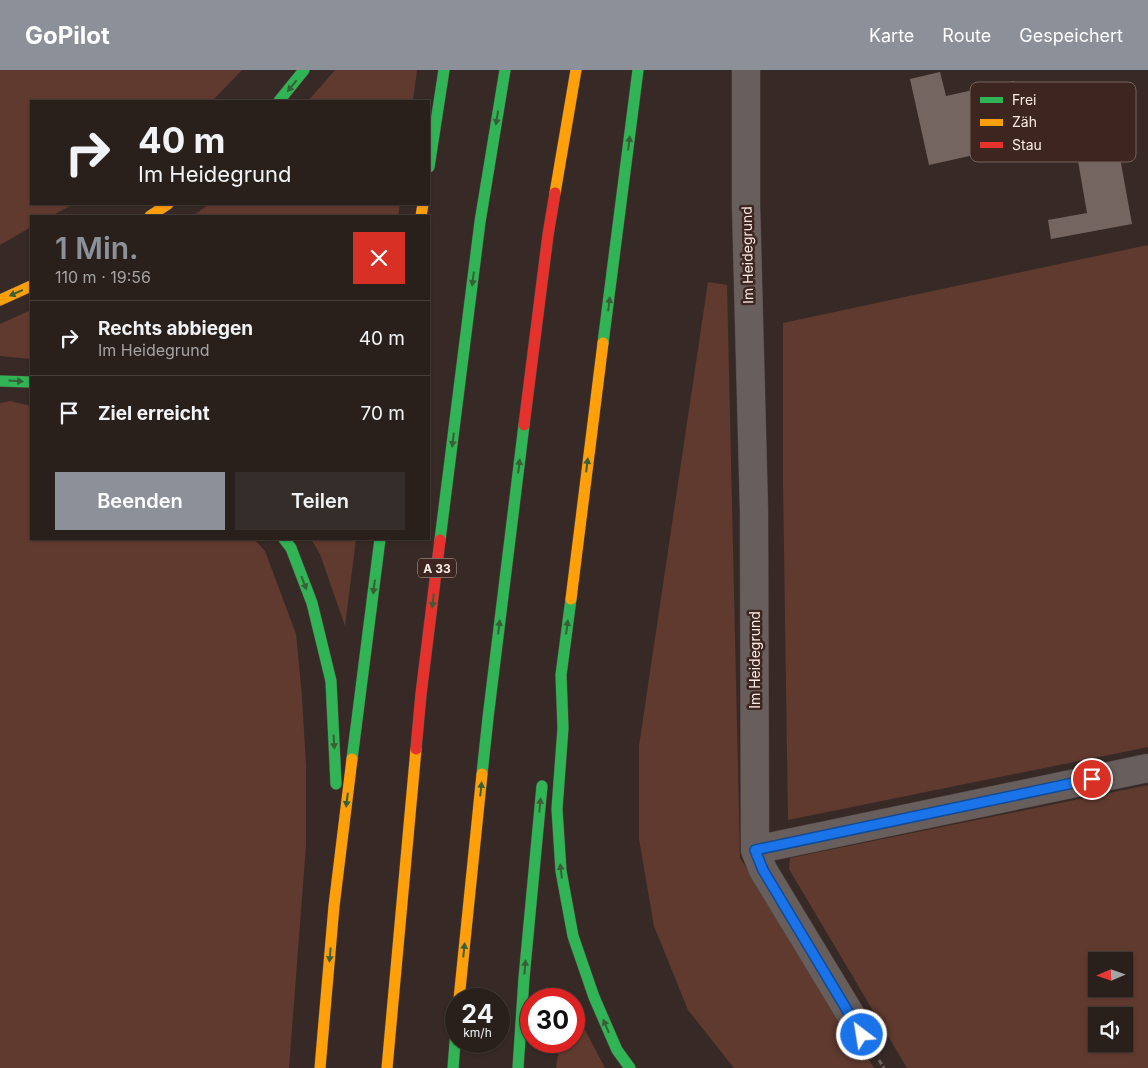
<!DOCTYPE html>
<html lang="de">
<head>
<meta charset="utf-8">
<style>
  :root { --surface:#29201c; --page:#352d29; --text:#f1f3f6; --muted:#a5a3a3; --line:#453e3b; --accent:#8c9099 }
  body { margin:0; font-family:Inter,sans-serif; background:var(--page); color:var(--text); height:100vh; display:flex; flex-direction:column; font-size:19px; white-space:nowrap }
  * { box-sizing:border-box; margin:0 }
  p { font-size:16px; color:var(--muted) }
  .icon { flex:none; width:28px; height:28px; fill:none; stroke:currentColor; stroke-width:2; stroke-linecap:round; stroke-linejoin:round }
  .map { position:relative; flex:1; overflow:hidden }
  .sheet { position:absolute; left:30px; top:145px; width:400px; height:325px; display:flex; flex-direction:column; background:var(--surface); border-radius:0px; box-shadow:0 1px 4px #0004,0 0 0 1px var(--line) }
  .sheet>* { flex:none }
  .top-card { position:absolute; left:30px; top:30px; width:400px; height:105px; border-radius:0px; box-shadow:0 1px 4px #0004,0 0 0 1px var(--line); background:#29201c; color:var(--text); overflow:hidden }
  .needle { width:32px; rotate:268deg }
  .fabs { position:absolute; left:1088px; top:882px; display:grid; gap:10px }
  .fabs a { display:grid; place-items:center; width:45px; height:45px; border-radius:0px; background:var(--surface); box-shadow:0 1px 4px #0004,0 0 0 1px var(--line); font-size:25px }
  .speed { position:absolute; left:445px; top:918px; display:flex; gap:10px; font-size:25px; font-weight:700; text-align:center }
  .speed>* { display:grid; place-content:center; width:65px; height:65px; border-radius:50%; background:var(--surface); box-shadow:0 1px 4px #0004,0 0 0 1px var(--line); line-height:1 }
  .speed small { font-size:12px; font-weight:400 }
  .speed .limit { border:8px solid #d22; background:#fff; color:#111 }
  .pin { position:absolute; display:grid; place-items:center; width:42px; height:42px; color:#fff; margin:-21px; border:2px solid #fff; border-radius:50%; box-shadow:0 1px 5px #0007 }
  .me { position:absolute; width:55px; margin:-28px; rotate:329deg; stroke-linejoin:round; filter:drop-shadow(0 0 4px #0008) }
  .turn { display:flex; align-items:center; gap:18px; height:105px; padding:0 25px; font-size:22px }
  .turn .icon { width:65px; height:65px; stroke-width:2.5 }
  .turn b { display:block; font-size:35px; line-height:42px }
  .round { display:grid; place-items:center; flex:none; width:52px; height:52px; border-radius:0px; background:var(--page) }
  .head { display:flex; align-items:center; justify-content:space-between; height:85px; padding:0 25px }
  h1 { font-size:30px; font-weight:600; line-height:38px; color:var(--accent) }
  .primary-button { display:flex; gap:10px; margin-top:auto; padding:10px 25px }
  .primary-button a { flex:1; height:58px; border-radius:0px; background:var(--accent); color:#fff; font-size:20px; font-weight:600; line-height:58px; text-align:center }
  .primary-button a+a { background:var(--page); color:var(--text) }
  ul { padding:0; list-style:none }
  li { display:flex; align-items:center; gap:15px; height:75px; padding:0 25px; border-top:1px solid var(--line) }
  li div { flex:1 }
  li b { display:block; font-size:19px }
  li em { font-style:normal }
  header { display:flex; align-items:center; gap:30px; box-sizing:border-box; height:70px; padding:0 25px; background:var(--accent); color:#fff }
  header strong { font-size:24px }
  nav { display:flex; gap:28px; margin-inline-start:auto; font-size:18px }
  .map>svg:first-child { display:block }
  .green { fill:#613a2f; fill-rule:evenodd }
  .building { fill:#756561 }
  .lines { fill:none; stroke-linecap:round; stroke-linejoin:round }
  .street-casing { stroke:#514643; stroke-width:29 }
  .fast-casing { stroke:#514643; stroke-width:12 }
  .slow-casing { stroke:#514643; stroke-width:12 }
  .jam-casing { stroke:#514643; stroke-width:12 }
  .path { stroke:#706765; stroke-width:3; stroke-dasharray:5 2.5; stroke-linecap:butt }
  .street { stroke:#685f5d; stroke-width:28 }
  .fast { stroke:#30b455; stroke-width:11 }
  .slow { stroke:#ff9f0a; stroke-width:11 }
  .jam { stroke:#e5322d; stroke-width:11 }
  .oneway { fill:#385f35 }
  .route-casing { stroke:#114b97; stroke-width:12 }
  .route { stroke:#1a73e8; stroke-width:9 }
  .labels { text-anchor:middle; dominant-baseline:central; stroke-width:5; stroke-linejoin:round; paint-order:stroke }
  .shield { fill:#3d2620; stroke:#c3b1ab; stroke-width:1 }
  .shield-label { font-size:12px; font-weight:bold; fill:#fcece7 }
  .street-label { font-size:14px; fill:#fcece7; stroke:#3d2620 }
  .key { fill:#3d2620; stroke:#76615c; stroke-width:1 }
  .key-label { font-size:14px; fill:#fcece7 }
</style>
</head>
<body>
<header>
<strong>GoPilot</strong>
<nav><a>Karte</a><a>Route</a><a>Gespeichert</a></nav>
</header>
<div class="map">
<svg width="1148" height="998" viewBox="0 0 1148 998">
  <rect width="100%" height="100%" fill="#372a26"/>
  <path class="green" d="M 0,0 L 242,0 L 212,31 L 31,31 L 31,134 L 74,134 L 51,146 L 31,146 L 31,157 L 0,175 Z
    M 335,0 L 417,0 L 413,31 L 308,31 Z
    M 209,134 L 400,134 L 398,146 L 193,146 Z
    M 1148,175 L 1148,677 L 788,750 L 783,411 L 783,253 Z
    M 708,212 L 727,215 L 740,788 L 874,998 L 734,998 L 688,940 L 654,856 L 639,769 L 639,676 Z
    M 31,240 L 31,289 L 0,286 L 0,254 Z
    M 10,331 L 31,336 L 31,469 L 254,469 L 265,481 L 296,564 L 302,627 L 306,696 L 306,775 L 289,998 L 0,998 L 0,333 Z
    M 311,469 L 356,469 L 345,556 L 320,484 Z
    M 1148,715 L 1148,998 L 907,998 L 789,799 L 790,788 ZM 1124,891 L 1124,919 L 1096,919 L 1096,891 ZM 1124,946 L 1124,974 L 1096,974 L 1096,946 Z
    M 574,939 L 605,998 L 556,998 L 560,971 L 574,971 Z"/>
  <path class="building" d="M 940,2 L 946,26 L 1014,11 L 1028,73 L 929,95 L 910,9 Z
    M 1113,49 L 1132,154 L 1051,169 L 1048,150 L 1087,143 L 1072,56 Z"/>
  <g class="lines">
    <defs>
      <path id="street" d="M 746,0 L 746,135 L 754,441 L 755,780 L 763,800 L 863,965
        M 755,780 L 1148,698"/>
      <path id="fast" d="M 279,31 L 304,0
        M 429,97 L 444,0
        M 603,273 L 638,0
        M 0,311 L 31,312
        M 284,469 L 291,478 L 312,533 L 331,611 L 336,714
        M 440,470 L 480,152 L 505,0
        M 571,529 L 561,605 L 563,658 L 557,739 L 561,801 L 573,866 L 594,927 L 617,980 L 630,998
        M 352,689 L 380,469
        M 482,704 L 488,648 L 524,355
        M 453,998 L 456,961
        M 518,998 L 524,908 L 542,716"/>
      <path id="slow" d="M 555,123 L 576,0
        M 150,146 L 168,134
        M 421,146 L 423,134
        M 0,230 L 31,216
        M 571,529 L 603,273
        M 459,929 L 482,704
        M 320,998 L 334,836 L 352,689
        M 387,998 L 416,679"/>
      <path id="jam" d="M 524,355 L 548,165 L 555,123
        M 416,679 L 421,624 L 440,470"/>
    </defs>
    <use href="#street" class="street-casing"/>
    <use href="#fast" class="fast-casing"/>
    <use href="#slow" class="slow-casing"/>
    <use href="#jam" class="jam-casing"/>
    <path class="path" d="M 879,990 L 884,998"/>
    <use href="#street" class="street"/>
    <use href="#fast" class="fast"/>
    <use href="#slow" class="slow"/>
    <use href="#jam" class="jam"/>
  </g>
  <defs><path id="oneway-solid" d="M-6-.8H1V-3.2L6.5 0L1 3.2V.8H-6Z" transform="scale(1.25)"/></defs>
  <g class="oneway">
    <use href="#oneway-solid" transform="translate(292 16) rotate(129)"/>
    <use href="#oneway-solid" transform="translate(497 48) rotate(99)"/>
    <use href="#oneway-solid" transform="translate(629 73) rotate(-83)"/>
    <use href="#oneway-solid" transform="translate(473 209) rotate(97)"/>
    <use href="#oneway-solid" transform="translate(16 223) rotate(156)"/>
    <use href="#oneway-solid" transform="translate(609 234) rotate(-83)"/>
    <use href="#oneway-solid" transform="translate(16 311) rotate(3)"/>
    <use href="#oneway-solid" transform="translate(453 370) rotate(97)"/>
    <use href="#oneway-solid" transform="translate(587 395) rotate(-83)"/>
    <use href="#oneway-solid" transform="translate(519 396) rotate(-83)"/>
    <use href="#oneway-solid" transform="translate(304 513) rotate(69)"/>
    <use href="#oneway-solid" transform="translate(374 517) rotate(97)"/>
    <use href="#oneway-solid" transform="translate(433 531) rotate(97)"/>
    <use href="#oneway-solid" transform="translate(499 557) rotate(-83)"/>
    <use href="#oneway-solid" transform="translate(567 557) rotate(-83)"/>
    <use href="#oneway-solid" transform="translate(334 672) rotate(87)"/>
    <use href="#oneway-solid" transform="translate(481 719) rotate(-84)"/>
    <use href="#oneway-solid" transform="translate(347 730) rotate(97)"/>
    <use href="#oneway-solid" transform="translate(540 735) rotate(-85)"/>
    <use href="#oneway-solid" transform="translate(561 801) rotate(-97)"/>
    <use href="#oneway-solid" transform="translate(464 880) rotate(-84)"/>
    <use href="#oneway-solid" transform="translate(330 885) rotate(95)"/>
    <use href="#oneway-solid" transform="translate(525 897) rotate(-85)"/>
    <use href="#oneway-solid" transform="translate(606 956) rotate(-113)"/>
  </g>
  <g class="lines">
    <defs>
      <path id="route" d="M 862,965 L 763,800 L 755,780 L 1092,709"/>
    </defs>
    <use href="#route" class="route-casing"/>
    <use href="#route" class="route"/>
  </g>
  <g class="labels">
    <rect class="shield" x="418" y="488.5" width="38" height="19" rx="4"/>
    <g class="shield-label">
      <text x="437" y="498">A 33</text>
    </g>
    <g class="street-label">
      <text transform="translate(747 185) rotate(-91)">Im Heidegrund</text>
      <text transform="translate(754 590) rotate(-90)">Im Heidegrund</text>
    </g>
  </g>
  <rect x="970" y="12" width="166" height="80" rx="8" class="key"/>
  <rect x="980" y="27" width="23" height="6" fill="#30b455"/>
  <rect x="980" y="49" width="23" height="7" fill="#ff9f0a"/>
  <rect x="980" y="72" width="23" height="6" fill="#e5322d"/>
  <g class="key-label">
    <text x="1012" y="35">Frei</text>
    <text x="1012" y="57">Zäh</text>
    <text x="1012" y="80">Stau</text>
  </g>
</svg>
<div class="fabs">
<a><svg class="needle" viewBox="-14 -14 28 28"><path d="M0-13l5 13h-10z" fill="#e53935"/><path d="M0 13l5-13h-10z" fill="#a5a3a3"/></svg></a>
<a><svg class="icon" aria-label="sound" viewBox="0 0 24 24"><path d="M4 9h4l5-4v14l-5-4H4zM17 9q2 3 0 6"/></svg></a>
</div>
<div class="speed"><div>24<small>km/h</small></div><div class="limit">30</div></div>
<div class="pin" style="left:1092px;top:709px;background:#d93025"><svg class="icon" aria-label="arrive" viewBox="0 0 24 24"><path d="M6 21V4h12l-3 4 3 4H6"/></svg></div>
<svg class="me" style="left:862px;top:965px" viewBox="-20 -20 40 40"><circle r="17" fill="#1a73e8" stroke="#fff" stroke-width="3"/><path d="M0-11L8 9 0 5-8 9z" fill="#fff"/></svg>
<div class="top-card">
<div class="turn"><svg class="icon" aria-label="right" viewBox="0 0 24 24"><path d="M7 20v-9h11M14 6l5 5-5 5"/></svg><div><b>40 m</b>Im Heidegrund</div></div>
</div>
<section class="sheet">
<div class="head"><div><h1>1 Min.</h1><p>110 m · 19:56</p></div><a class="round" style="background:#d93025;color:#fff"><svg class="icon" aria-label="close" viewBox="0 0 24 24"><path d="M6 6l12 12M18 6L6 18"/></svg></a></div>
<ul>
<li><svg class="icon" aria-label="right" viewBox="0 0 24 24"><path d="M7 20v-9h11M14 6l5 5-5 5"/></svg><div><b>Rechts abbiegen</b><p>Im Heidegrund</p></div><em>40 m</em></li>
<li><svg class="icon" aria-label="arrive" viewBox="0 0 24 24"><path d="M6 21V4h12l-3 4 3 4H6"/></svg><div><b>Ziel erreicht</b></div><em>70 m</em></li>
</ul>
<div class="primary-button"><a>Beenden</a><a>Teilen</a></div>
</section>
</div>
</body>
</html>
